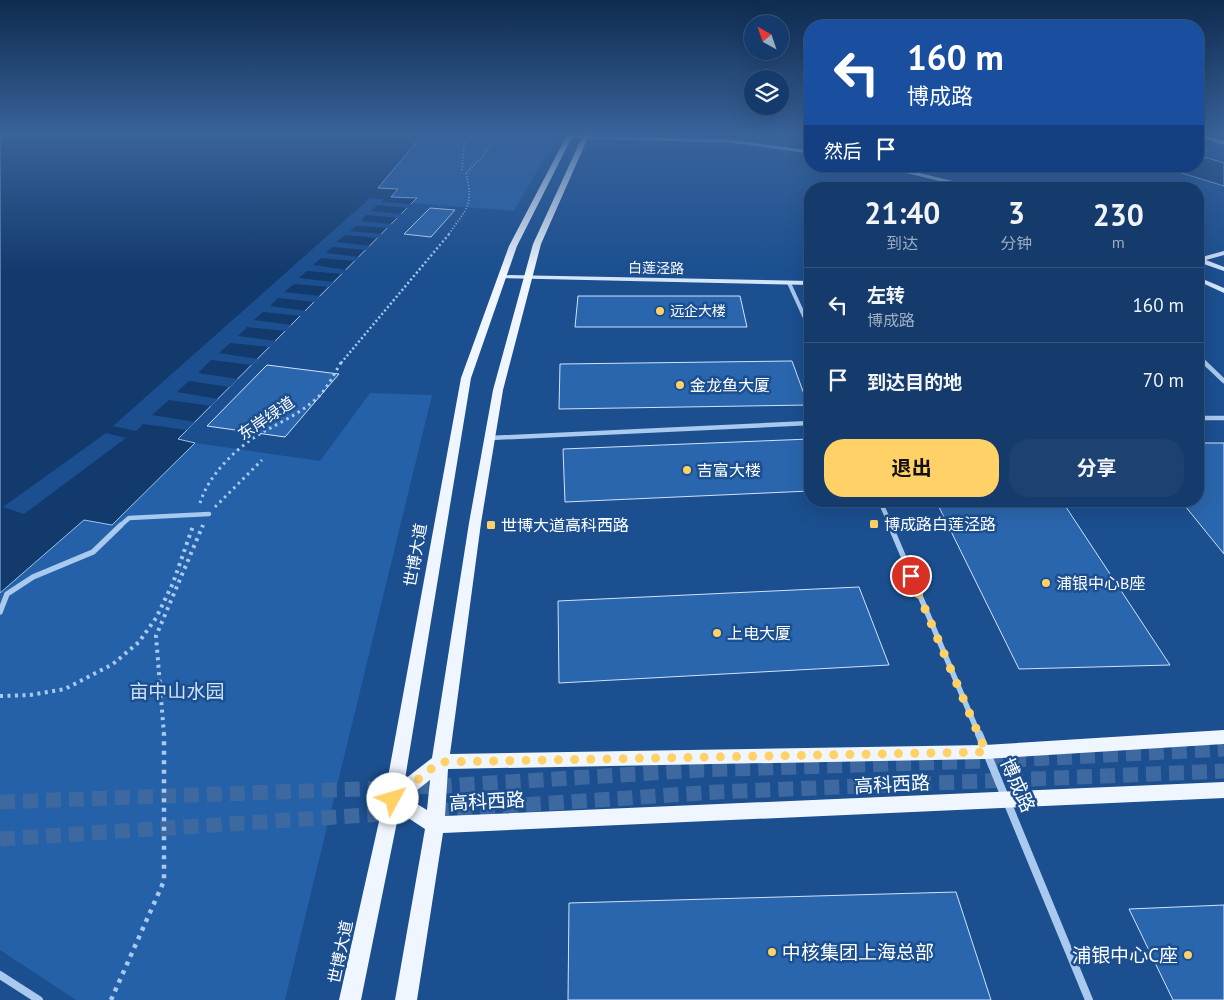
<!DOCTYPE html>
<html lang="zh">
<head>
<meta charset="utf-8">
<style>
  :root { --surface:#143b6b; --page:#1d4271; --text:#f1f3f6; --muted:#9dadc1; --line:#33557e; --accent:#ffd166 }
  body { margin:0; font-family:"PT Sans","Noto Sans SC",sans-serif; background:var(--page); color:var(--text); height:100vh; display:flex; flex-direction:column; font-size:19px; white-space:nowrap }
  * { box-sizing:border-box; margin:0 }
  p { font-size:16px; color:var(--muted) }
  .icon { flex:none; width:28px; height:28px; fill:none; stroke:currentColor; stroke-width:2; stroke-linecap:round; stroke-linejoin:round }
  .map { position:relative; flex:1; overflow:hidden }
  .panel { position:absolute; left:804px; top:182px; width:400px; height:325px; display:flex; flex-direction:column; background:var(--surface); border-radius:20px; box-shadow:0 5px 20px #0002,0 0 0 1px var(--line) }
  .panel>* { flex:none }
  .banner { position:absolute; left:804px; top:20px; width:400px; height:152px; border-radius:20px; box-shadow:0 5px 20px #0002,0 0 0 1px var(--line); background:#1a4fa0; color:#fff; overflow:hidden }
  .needle { width:32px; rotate:320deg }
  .tools { position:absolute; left:744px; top:15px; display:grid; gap:10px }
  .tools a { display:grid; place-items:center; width:45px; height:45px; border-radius:50%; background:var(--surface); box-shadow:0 5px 20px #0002,0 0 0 1px var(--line); font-size:25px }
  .pin { position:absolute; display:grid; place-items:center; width:42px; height:42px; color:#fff; margin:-21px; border:2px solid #fff; border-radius:50%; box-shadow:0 1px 5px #0007 }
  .me { position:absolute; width:55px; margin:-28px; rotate:51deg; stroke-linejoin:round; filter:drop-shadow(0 0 4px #0008) }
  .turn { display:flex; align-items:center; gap:18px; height:105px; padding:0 20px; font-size:22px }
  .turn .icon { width:65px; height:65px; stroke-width:2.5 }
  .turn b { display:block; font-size:35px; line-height:42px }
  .then { display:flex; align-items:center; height:48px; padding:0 20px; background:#0003; gap:10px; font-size:19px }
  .eta { display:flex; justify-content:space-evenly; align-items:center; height:85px; text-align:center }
  .eta b { font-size:30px; font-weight:700; line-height:35px }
  .cta { display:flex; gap:10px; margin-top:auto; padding:10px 20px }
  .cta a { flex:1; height:58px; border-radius:20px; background:var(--accent); color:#111; font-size:20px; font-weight:700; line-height:58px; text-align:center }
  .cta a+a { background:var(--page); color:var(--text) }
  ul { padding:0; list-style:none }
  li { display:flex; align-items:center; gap:15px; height:75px; padding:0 20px; border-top:1px solid var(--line) }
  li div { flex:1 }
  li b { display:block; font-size:19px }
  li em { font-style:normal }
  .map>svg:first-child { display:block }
  .green { fill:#2461a8 }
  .water { fill:#123a6d; stroke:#9cc4f0 }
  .pier { fill:#1b4f8f }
  .building { fill:#2a66ad; stroke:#cfe3fa }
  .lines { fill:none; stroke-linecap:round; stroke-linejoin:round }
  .secondary-tunnel { stroke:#3d69a0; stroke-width:15; stroke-dasharray:15 8; stroke-linecap:butt }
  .path-far4 { stroke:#a9c9ee; stroke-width:2; stroke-dasharray:1 2; stroke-linecap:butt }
  .path-far3 { stroke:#a9c9ee; stroke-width:2.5; stroke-dasharray:2 2.5; stroke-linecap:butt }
  .path-far2 { stroke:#a9c9ee; stroke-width:3; stroke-dasharray:2.5 4; stroke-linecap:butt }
  .path-far1 { stroke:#a9c9ee; stroke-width:4; stroke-dasharray:3 4.5; stroke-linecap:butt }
  .path { stroke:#a9c9ee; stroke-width:4.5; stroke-dasharray:4 5.5; stroke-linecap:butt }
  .street-far4 { stroke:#a9c9ee; stroke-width:3 }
  .street-far3 { stroke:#a9c9ee; stroke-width:4 }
  .street-far2 { stroke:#a9c9ee; stroke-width:4.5 }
  .street-far1 { stroke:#a9c9ee; stroke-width:5.5 }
  .street { stroke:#a9c9ee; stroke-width:8 }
  .secondary { fill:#d6e6fa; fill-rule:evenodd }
  .primary { fill:#f0f6ff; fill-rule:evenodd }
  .route { stroke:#ffd166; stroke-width:9; stroke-dasharray:0 16.2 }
  .poi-dot { fill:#ffd166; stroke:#1b4f8f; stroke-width:2 }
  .labels { text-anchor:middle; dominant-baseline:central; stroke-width:5; stroke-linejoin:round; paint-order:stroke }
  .far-street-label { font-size:14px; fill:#fff; stroke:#1b4f8f }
  .far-poi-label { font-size:14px; fill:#fff; stroke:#1b4f8f; text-anchor:start }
  .poi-label { font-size:16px; fill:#fff; stroke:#1b4f8f; text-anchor:start }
  .street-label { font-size:16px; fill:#fff; stroke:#1b4f8f }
  .near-park-label { font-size:19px; fill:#cfe3fa; stroke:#1b4f8f }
  .near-street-label { font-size:19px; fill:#fff; stroke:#1b4f8f }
  .near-poi-label { font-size:19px; fill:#fff; stroke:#1b4f8f; text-anchor:start }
</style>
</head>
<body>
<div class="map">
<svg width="1224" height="1000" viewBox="0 0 1224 1000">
  <rect width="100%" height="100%" fill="#1b4f8f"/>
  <path class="green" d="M 424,133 L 559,133 L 514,211 L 413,203 L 417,199 L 391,197 L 398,190 L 378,189 Z
    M 370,393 L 432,395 L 285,1000 L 76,1000 L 0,950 L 0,593 L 84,520 L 112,525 L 195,443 L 320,461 Z"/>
  <path class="water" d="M 0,133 L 424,133 L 378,188 L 398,189 L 391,197 L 417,198 L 178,439 L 195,443 L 112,525 L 84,520 L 0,593 Z
    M 1198,155 L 1224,163 L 1224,186 L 1159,166 L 1198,166 Z"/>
  <path class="pier" d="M 370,198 L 384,199 L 382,202 L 412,204 L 408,208 L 377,205 L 371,211 L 402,214 L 399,218 L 366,215 L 361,221 L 392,224 L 388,228 L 356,226 L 350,231 L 382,234 L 378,238 L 345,235 L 337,242 L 370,246 L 366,250 L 332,247 L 326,253 L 359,257 L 355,261 L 321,258 L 313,265 L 347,270 L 342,274 L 307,271 L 299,278 L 334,282 L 329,287 L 294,284 L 284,292 L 320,296 L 315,302 L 278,298 L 270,306 L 306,311 L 301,316 L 263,312 L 254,320 L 291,325 L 286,331 L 247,327 L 238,336 L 276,341 L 270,347 L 230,343 L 219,353 L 258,359 L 252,365 L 211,360 L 198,373 L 238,379 L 230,387 L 189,381 L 177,392 L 218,399 L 211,406 L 169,400 L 152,415 L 195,422 L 187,430 L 143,424 L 136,431 L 113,426 Z
    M 106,433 L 126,438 L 24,514 L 3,507 Z"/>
  <path class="building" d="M 430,208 L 455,210 L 431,237 L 404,234 Z
    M 578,296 L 740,296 L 747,327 L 575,327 Z
    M 792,361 L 808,405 L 559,409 L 560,364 Z
    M 267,365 L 339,374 L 285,437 L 207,426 Z
    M 810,439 L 810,491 L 565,502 L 563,449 Z
    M 1198,443 L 1224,443 L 1224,554 L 1181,501 L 1198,501 Z
    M 936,501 L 1062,501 L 1170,665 L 1019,669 Z
    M 859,587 L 889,665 L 559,683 L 558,601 Z
    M 956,892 L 991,1000 L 568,1000 L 569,903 Z
    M 1224,905 L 1224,1000 L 1173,1000 L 1129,909 Z"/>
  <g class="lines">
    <path class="secondary-tunnel" d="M 0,802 L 443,786 L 700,770 L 1012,760 L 1224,749
      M 434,811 L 717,792 L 1224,771
      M 0,839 L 414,812"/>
    <path class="path-far4" d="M 1198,149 L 1209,151
      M 462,170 L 464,144 L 472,133
      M 449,234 C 467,207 474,207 466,173 L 483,156 L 498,133"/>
    <path class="path-far3" d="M 341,363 L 450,233"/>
    <path class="path-far2" d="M 200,503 C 209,474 237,447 263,432 C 283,421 305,411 321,394 C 329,385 335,372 342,361
      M 215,507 L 262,460"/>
    <path class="path-far1" d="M 0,696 L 30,695 L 65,689 L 113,664 L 139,642 L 156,618 L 173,583 L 193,526
      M 164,735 L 156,636 L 203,525"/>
    <path class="path" d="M 111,1000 L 164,881 L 164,734"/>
    <path class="street-far4" d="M 569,137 L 729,141 L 810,152
      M 884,166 L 979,189"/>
    <path class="street-far3" d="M 789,283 L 810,329
      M 1198,357 L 1204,363"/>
    <path class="street-far2" d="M 1203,361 L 1224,381
      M 1198,418 L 1224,418
      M 490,438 L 810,423
      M 880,501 L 891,526
      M 120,526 L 129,518 L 209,514"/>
    <path class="street-far1" d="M 890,525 L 979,735
      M 0,612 L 7,594 L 33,577 L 93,552 L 121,525"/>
    <path class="street" d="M 979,734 L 1089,1000
      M 0,975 L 39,1000"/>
    <path class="secondary" d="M 1198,133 L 1224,141 L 1224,145 L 1198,136 Z
      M 1224,251 L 1224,255 L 1206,260 L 1224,267 L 1224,271 L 1198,262 L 1198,258 Z
      M 502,275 L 810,281 L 810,285 L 500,278 L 499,277 Z
      M 1198,277 L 1224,288 L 1224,293 L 1198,281 Z"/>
    <path class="primary" d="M 568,133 L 574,133 L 517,246 L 471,378 L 405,779 L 432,758 L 469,523 L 493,390 L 533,244 L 584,133 L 590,133 L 541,244 L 503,390 L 481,523 L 450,754 L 985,745 L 1224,730 L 1224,744 L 985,759 L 448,769 L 445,816 L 1224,782 L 1224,798 L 443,833 L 417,1000 L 395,1000 L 425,829 L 399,812 L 361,1000 L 339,1000 L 384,799 L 461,378 L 509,246 ZM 430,780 L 427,810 L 407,798 Z"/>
  </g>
  <linearGradient id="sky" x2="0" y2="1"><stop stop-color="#0f2b4f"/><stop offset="0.49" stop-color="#39639b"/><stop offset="1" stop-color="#39639b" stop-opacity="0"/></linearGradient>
  <rect width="1224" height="273" fill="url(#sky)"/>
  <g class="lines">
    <path class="route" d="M 393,799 L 440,762 L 986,752 L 911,576"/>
  </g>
  <g class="poi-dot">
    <circle cx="660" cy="311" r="5"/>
    <circle cx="680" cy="385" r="5"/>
    <circle cx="687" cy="470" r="5"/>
    <rect x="869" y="519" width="10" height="10" rx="2.5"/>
    <rect x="486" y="520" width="10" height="10" rx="2.5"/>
    <circle cx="1046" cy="583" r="5"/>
    <circle cx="717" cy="633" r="5"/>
    <circle cx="772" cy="952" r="5"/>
    <circle cx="1188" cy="955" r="5"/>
  </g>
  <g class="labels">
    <g class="far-street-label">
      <text transform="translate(656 268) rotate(1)">白莲泾路</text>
    </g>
    <g class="far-poi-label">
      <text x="670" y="311">远企大楼</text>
    </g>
    <g class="poi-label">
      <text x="690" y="385">金龙鱼大厦</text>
      <text x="697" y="470">吉富大楼</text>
      <text x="884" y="524">博成路白莲泾路</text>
      <text x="501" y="525">世博大道高科西路</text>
      <text x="1056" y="583">浦银中心B座</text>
      <text x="727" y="633">上电大厦</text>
    </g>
    <g class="street-label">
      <text transform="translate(266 418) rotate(-34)">东岸绿道</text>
      <text transform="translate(415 555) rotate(-80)">世博大道</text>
      <text transform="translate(340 952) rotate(-78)">世博大道</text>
    </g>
    <g class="near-park-label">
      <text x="177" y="691">亩中山水园</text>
    </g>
    <g class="near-street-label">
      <text transform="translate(892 784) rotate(-3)">高科西路</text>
      <text transform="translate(1018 785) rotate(66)">博成路</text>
      <text transform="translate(487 801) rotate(-3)">高科西路</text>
    </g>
    <g class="near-poi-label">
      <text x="782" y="952">中核集团上海总部</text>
      <text x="1178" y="955" text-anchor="end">浦银中心C座</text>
    </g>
  </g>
</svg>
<div class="tools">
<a><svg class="needle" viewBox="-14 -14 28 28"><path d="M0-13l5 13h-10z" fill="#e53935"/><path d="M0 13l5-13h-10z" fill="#9dadc1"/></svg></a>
<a><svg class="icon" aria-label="layers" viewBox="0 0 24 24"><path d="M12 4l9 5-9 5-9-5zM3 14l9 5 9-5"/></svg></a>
</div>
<div class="pin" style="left:911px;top:576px;background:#d93025"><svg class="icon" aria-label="arrive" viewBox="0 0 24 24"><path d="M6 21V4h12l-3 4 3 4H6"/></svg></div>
<svg class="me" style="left:393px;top:799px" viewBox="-20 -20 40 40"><circle r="19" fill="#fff"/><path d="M0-13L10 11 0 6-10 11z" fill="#ffd166"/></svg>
<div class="banner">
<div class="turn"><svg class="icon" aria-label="left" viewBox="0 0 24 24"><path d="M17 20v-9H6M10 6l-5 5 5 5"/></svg><div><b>160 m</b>博成路</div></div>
<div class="then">然后<svg class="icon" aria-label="arrive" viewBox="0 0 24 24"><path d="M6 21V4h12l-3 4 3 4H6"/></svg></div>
</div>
<section class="panel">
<div class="eta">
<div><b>21:40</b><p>到达</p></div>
<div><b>3</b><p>分钟</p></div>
<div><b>230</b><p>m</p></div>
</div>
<ul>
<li><svg class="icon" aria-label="left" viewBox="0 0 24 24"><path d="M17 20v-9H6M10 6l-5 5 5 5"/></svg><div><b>左转</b><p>博成路</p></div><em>160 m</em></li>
<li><svg class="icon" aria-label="arrive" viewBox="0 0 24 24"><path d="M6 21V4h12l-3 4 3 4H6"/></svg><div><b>到达目的地</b></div><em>70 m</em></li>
</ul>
<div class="cta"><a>退出</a><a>分享</a></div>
</section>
</div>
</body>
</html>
